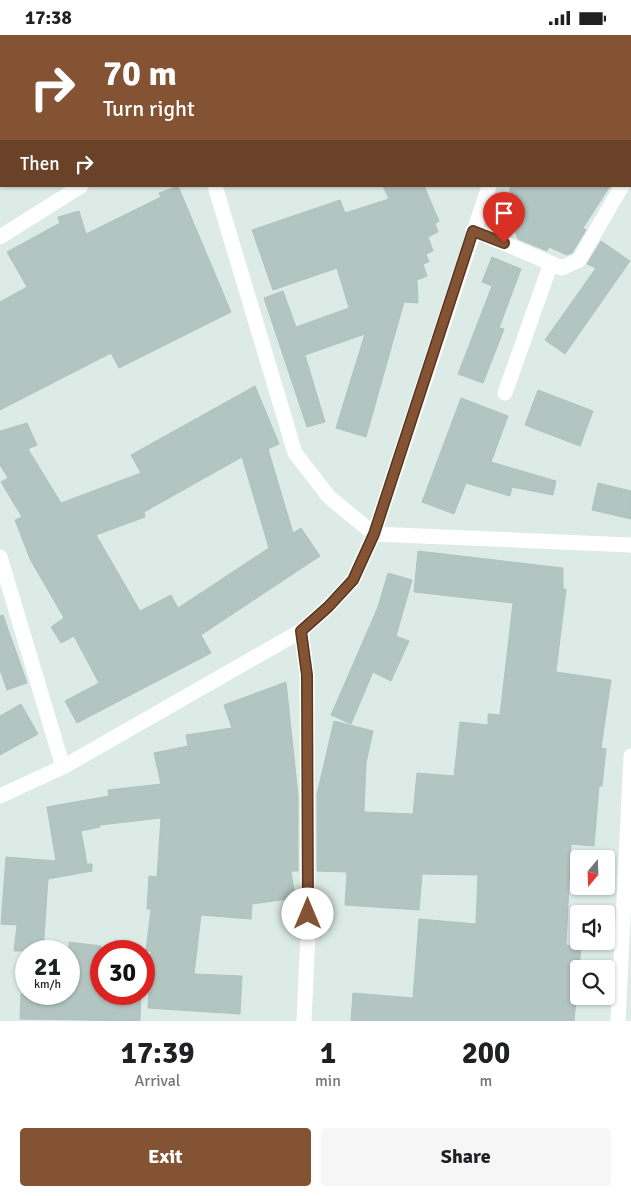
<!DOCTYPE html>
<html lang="en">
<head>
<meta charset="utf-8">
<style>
  :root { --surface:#fff; --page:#f6f6f6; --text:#202124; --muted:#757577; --accent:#845333 }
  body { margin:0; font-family:Signika,sans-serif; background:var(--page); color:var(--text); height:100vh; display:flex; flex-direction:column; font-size:19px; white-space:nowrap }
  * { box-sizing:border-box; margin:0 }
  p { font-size:16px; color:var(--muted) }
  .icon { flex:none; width:28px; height:28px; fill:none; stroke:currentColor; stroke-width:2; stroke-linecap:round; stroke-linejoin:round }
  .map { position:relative; height:986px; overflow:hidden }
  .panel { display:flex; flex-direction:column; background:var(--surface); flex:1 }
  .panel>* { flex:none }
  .banner { position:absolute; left:0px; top:0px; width:631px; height:152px; box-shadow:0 1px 4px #0004; background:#845333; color:#fff; overflow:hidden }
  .needle { width:32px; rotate:199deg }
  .tools { position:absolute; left:570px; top:815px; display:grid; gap:10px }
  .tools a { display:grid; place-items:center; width:45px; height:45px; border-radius:5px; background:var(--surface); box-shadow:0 1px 4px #0004; font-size:25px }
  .speed { position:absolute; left:15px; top:905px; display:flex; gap:10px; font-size:25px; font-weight:700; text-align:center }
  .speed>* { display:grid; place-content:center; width:65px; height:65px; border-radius:50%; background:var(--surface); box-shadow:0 1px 4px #0004; line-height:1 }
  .speed small { font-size:12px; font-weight:400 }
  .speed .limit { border:8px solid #d22; background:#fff; color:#111 }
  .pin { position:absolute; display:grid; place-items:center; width:42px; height:42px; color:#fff; margin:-51px -21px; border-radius:50% 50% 50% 0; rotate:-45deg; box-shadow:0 0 5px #0007 }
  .pin .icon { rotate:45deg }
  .me { position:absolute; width:55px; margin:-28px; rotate:0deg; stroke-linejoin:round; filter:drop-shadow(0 0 4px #0008) }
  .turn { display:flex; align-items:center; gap:18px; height:105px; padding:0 20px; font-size:22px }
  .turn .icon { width:65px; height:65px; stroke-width:2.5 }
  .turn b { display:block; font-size:35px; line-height:42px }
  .then { display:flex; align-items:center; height:48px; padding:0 20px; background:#0003; gap:10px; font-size:19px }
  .eta { display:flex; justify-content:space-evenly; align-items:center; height:85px; text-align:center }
  .eta b { font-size:30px; font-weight:700; line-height:35px }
  .primary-button { display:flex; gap:10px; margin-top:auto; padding:10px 20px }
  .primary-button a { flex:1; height:58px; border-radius:5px; background:var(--accent); color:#fff; font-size:20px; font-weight:700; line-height:58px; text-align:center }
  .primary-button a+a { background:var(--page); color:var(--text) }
  .status { display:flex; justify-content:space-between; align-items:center; height:35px; padding:0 25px; background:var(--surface); direction:ltr }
  .status svg { height:14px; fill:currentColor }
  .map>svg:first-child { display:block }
  .building { fill:#b2c5c0; stroke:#afc4bf; fill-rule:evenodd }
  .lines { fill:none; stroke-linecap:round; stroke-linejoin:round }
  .minor { stroke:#fff; stroke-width:15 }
  .route-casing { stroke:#563621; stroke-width:12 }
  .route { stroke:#845333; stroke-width:9 }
</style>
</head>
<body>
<div class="status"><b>17:38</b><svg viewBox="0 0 49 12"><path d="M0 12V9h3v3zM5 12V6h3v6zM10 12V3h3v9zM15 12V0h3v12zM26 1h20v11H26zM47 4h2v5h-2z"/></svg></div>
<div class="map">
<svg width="631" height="986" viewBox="0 0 631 986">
  <rect width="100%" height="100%" fill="#dcebe6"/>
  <path class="building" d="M 178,151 L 231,277 L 119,333 L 111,318 L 0,375 L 0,267 L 27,252 L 7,217 L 60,188 L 58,182 L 79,176 L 86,199 L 161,162 L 159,158 Z
    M 383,151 L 424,151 L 439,186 L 435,189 L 438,197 L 428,202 L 433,216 L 426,219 L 429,227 L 423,229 L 427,241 L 417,245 L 418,268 L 404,267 L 366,402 L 336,393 L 365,299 L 305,320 L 325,387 L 307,392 L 264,263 L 283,256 L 296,292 L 349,273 L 337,233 L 273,255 L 252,195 L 340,165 L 345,178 L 389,164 Z
    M 510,151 L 610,151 L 583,193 L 586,195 L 572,218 L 567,220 L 549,212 L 547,216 L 518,204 L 513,192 L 517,183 L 510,165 Z
    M 601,206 L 630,226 L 565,319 L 545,305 L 596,233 L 587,229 Z
    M 492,222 L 521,234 L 499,293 L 504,294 L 483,348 L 458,339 L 492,251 L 482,247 Z
    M 255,351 L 279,409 L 268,414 L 293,498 L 301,493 L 320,521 L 201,600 L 211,618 L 77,688 L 65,666 L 99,648 L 74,601 L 61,608 L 51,592 L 64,583 L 30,524 L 15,485 L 22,482 L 1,447 L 8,443 L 0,430 L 0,396 L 27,388 L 37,410 L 28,414 L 61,468 L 141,438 L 131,420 ZM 242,422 L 269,513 L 178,573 L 171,560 L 140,576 L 96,500 L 145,482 L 144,477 Z
    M 538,355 L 593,376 L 580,411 L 525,390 Z
    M 461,363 L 508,381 L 491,427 L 556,446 L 553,460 L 512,452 L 510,461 L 466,448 L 454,479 L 422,467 Z
    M 598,448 L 631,456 L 631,484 L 592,475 Z
    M 418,516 L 563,533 L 563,554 L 566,554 L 556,637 L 611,645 L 601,713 L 606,714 L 602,751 L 599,751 L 594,811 L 571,809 L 566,910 L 581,912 L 574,986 L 351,986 L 353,958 L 413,963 L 419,884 L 476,889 L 478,840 L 422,839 L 419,875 L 345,870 L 347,837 L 317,836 L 317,759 L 334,686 L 373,696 L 366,728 L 364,777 L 413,779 L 417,738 L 454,741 L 460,687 L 488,690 L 488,679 L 500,680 L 513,568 L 414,557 Z
    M 388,538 L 412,545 L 396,601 L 409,606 L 391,646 L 373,637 L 351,689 L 331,680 L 378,572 Z
    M 3,580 L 27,648 L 7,655 L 0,635 L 0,581 Z
    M 286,647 L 298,760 L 298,836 L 291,836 L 295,863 L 252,869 L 251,884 L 201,880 L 194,939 L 242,941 L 240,979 L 148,973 L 151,916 L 146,916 L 151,874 L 147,874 L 149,841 L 157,842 L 161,783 L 100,790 L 100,792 L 81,796 L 87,829 L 92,829 L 92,836 L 48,844 L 43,916 L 14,916 L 17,890 L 1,889 L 6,822 L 56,826 L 47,772 L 109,761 L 108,755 L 161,749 L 154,718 L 188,711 L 186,700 L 232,693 L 224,670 Z
    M 21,669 L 38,699 L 0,720 L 0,681 Z
    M 69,907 L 101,911 L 101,959 L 141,959 L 140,986 L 20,984 L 21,959 L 69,959 Z"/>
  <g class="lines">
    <path class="minor" d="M 265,1 L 265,0
      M 544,1 L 545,0
      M 215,151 L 295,418 L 329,462 L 374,499 L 631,510
      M 473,195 L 562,233 L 579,225 L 622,151
      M 0,202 L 81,151
      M 505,358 L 551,228
      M 0,522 L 63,732
      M 301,596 L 307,640 L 308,899 L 304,986
      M 0,761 L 63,732 L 301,596 L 328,572 L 353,545 L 374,499 L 489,151
      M 618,986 L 631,721"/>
  </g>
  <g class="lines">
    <defs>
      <path id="route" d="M 308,879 L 307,640 L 301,596 L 328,572 L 353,545 L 374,499 L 473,196 L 504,208"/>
    </defs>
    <use href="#route" class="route-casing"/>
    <use href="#route" class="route"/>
  </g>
</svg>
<div class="tools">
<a><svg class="needle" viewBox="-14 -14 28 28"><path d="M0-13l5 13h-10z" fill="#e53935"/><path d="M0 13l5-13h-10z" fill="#757577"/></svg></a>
<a><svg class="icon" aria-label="sound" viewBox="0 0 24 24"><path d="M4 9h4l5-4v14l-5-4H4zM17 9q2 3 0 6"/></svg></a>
<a><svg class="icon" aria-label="search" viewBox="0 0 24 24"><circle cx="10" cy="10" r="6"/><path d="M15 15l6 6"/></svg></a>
</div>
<div class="speed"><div>21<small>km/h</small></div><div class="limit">30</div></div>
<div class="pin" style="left:504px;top:208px;background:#d93025"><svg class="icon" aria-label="arrive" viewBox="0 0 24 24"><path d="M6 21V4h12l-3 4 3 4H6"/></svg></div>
<svg class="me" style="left:308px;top:879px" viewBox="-20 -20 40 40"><circle r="19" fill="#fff"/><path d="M0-13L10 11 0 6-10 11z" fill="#845333"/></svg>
<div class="banner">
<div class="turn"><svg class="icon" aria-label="right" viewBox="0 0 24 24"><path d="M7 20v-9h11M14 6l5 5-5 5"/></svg><div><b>70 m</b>Turn right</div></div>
<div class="then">Then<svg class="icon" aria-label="right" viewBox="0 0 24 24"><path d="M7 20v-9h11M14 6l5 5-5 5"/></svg></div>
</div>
</div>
<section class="panel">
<div class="eta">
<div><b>17:39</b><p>Arrival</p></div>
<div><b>1</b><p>min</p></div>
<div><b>200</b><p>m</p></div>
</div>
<div class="primary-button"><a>Exit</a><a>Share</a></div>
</section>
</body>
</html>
